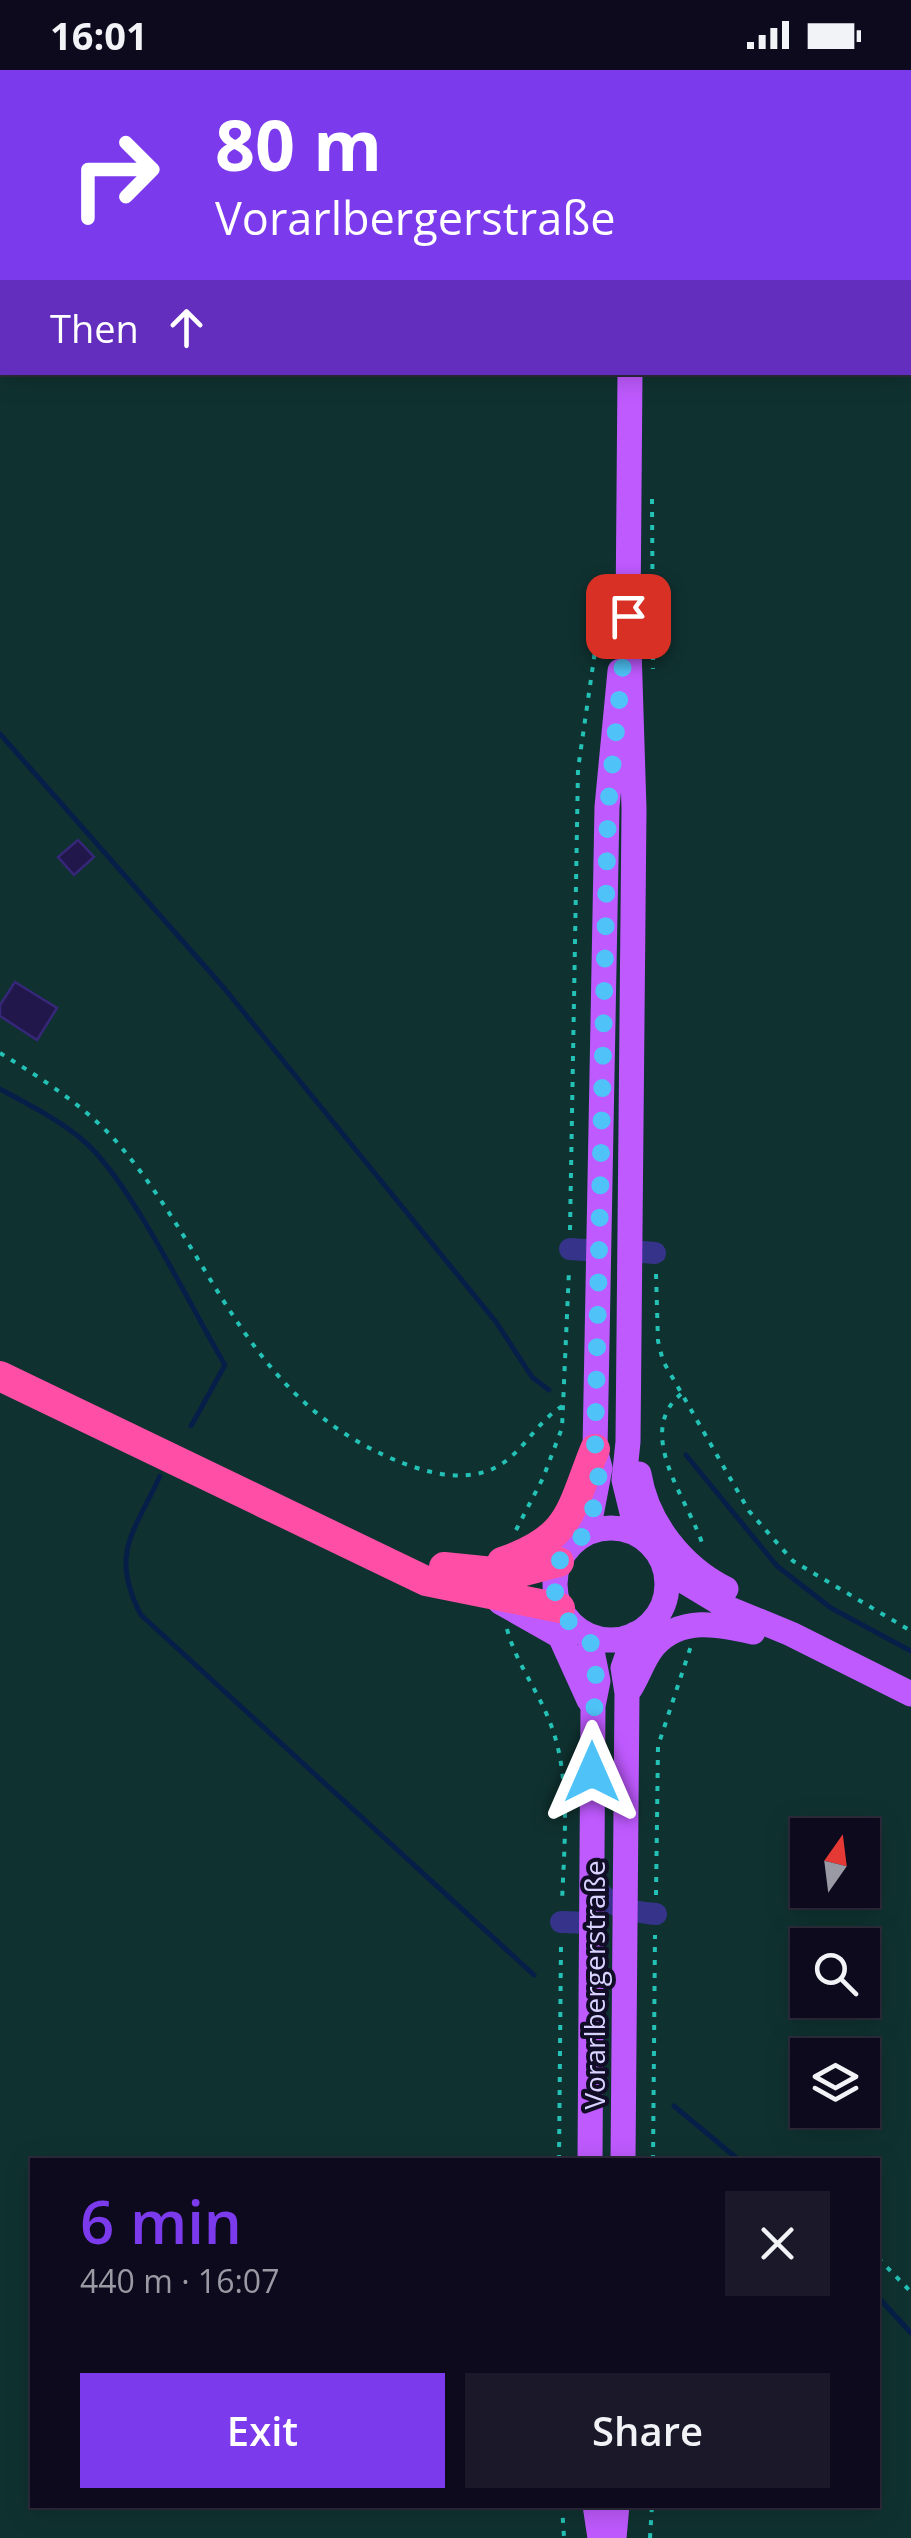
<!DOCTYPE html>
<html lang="en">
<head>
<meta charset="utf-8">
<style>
  :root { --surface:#0d0a1d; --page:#1b182a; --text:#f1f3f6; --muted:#9a9aa4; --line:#2d2b3b; --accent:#7c3aed }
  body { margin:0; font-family:"Open Sans",sans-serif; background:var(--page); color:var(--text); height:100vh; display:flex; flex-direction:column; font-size:38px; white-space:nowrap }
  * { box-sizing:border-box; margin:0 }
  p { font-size:32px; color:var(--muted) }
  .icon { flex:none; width:55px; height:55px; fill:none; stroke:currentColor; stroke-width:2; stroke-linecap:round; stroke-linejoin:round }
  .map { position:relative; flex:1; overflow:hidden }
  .details { position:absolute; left:30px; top:2088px; width:850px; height:350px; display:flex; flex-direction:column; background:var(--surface); border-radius:0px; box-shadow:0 5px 25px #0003,0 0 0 2px var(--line) }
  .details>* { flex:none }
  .hud { position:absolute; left:0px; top:0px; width:912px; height:305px; box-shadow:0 5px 25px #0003,0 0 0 2px var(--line); background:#7c3aed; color:#fff; overflow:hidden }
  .needle { width:65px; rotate:14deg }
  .fabs { position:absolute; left:790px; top:1748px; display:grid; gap:20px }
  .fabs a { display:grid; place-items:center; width:90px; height:90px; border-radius:0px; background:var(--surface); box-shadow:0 5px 25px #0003,0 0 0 2px var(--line); font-size:50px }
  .pin { position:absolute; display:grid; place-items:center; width:85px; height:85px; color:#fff; margin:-42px; border-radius:20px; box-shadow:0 5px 15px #0006 }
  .me { position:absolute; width:110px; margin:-55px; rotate:0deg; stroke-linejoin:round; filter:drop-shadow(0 0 8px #0008) }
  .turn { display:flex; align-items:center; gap:35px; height:210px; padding:0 50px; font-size:45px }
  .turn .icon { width:130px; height:130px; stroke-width:2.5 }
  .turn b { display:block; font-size:70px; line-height:85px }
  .then { display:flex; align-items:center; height:95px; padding:0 50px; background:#0003; gap:20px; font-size:38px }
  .round { display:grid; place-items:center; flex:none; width:105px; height:105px; border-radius:0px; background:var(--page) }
  .overview { display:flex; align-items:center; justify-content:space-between; height:170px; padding:0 50px }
  h1 { font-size:60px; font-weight:600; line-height:75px; color:var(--accent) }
  .cta { display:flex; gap:20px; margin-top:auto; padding:20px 50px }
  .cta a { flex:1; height:115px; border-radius:0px; background:var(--accent); color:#fff; font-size:40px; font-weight:600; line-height:115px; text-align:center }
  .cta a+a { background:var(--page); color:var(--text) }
  .status { display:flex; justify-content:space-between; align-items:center; height:70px; padding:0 50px; background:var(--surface); direction:ltr }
  .status svg { height:28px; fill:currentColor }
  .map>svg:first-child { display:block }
  .green { fill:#0f3230; fill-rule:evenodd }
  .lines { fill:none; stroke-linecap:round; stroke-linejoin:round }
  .stream { stroke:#051f48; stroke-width:5 }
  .building { fill:#21174a; stroke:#362778; stroke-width:2.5 }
  .path { stroke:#24c2b6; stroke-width:4; stroke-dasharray:5 8; stroke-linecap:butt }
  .minor { stroke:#36348a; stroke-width:22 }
  .major { stroke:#bf5aff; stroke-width:25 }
  .highway { stroke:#ff4ea6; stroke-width:30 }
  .route { stroke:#4fc3f7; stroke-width:18; stroke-dasharray:0 32.4 }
  .labels { text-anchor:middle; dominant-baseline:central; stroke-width:8; stroke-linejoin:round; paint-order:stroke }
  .street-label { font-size:28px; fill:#d8d3ff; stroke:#110d27 }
</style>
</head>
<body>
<div class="status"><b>16:01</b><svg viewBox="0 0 49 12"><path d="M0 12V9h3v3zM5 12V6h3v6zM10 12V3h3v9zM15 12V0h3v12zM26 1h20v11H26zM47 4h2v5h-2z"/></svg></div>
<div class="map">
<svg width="911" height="2468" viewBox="0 0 911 2468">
  <rect width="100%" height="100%" fill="#110d27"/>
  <path class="green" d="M 0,0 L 911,0 L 911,2468 L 0,2468 ZM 2,2 L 910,2 L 910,302 L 2,302 ZM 808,1765 L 862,1765 L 862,1820 L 808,1820 ZM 808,1875 L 862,1875 L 862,1930 L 808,1930 ZM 808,1985 L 862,1985 L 862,2040 L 808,2040 ZM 32,2090 L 878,2090 L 878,2435 L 32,2435 Z"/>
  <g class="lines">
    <path class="stream" d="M 479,0 L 483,2
      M 910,249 L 911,249
      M 0,664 L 224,918 L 496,1252 L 532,1307 L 549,1320
      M 0,1019 C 29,1035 60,1050 85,1072 C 132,1114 190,1236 225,1295 L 191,1356
      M 686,1385 L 777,1496 L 831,1538 L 911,1581
      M 160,1406 C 134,1463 109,1483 141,1545 L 534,1905
      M 674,2036 L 739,2090
      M 878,2227 L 911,2263"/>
  </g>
  <path class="building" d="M 78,770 L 94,787 L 74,805 L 58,787 Z
    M 15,912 L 57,938 L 37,970 L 0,946 L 0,935 Z"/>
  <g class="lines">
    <path class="path" d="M 652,429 L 653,599
      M 0,983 C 41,1008 83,1035 115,1070 C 215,1184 242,1326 395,1390 C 422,1401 455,1411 484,1402 C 520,1392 533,1353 564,1335
      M 570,1160 L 578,699 L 605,512
      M 656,1204 L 658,1271 L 663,1291 L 749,1441 L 793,1491 L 911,1561
      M 681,1324 C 633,1364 690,1432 703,1476
      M 516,1460 L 543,1408 L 562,1358 L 569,1200
      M 507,1559 C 516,1593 537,1619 549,1650 C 572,1705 564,1775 562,1833
      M 656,1825 L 658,1676 L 691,1576
      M 559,2090 L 561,1873
      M 653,2090 L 655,1865
      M 878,2188 L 911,2222
      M 562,2435 L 564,2468
      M 650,2468 L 652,2435"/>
    <path class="minor" d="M 570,1179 L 599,1181
      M 630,1181 L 655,1183
      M 592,1813 C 610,1838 625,1841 656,1844
      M 561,1852 L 592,1853"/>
    <path class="major" d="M 633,2 L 633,0
      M 630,302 L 628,546 L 634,739 L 628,1372 L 624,1410 L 637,1463
      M 639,1404 C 647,1453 682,1497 726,1519
      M555 1514a56 56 0 1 1 112 0a56 56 0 1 1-112 0Z
      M 588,1461 L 600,1398 L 595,1379 L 607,737 L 620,601
      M 667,1501 L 730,1539 L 791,1564 L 911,1624
      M 500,1532 L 560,1566 L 589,1630
      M 589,1566 L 598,1611 L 593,1636 L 590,2090
      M 630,1619 C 639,1605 643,1589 654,1576 C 680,1546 719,1554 753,1562
      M 623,2090 L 627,1623 L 623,1598 L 635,1564
      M 595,2435 L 600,2468
      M 614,2468 L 617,2435"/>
    <path class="highway" d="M 0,1306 L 426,1511 L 560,1538
      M 502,1492 C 572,1468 570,1441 595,1379
      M 444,1497 L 513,1504 L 559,1492"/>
  </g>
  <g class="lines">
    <path class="route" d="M 592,1702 L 596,1596 L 589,1566 L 567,1550 L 555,1523 L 559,1492 L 568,1477 L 588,1462 L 599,1412 L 595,1379 L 608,737 L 628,546"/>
  </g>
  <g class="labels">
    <g class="street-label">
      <text transform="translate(594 1915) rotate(-90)">Vorarlbergerstraße</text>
    </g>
  </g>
</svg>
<div class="fabs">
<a><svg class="needle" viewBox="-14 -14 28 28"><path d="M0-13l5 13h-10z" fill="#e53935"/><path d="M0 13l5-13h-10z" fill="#9a9aa4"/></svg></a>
<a><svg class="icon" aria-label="search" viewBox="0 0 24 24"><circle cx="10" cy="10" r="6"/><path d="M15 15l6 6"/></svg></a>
<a><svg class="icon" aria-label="layers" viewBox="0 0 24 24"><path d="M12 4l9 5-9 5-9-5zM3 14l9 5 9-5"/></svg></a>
</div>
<div class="pin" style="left:628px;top:546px;background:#d93025"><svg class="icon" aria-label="arrive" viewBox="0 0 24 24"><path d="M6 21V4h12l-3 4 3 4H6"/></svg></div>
<svg class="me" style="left:592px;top:1702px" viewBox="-20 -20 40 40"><path d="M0-17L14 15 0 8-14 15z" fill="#4fc3f7" stroke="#fff" stroke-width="4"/></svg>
<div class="hud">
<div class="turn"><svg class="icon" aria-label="right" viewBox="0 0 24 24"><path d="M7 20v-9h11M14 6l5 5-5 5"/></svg><div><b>80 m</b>Vorarlbergerstraße</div></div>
<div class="then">Then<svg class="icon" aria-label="ahead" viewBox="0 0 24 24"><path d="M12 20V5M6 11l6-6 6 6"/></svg></div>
</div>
<section class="details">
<div class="overview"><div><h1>6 min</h1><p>440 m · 16:07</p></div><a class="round"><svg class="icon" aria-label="close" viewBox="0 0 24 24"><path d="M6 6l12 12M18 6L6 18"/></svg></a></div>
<div class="cta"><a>Exit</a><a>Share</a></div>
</section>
</div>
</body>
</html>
